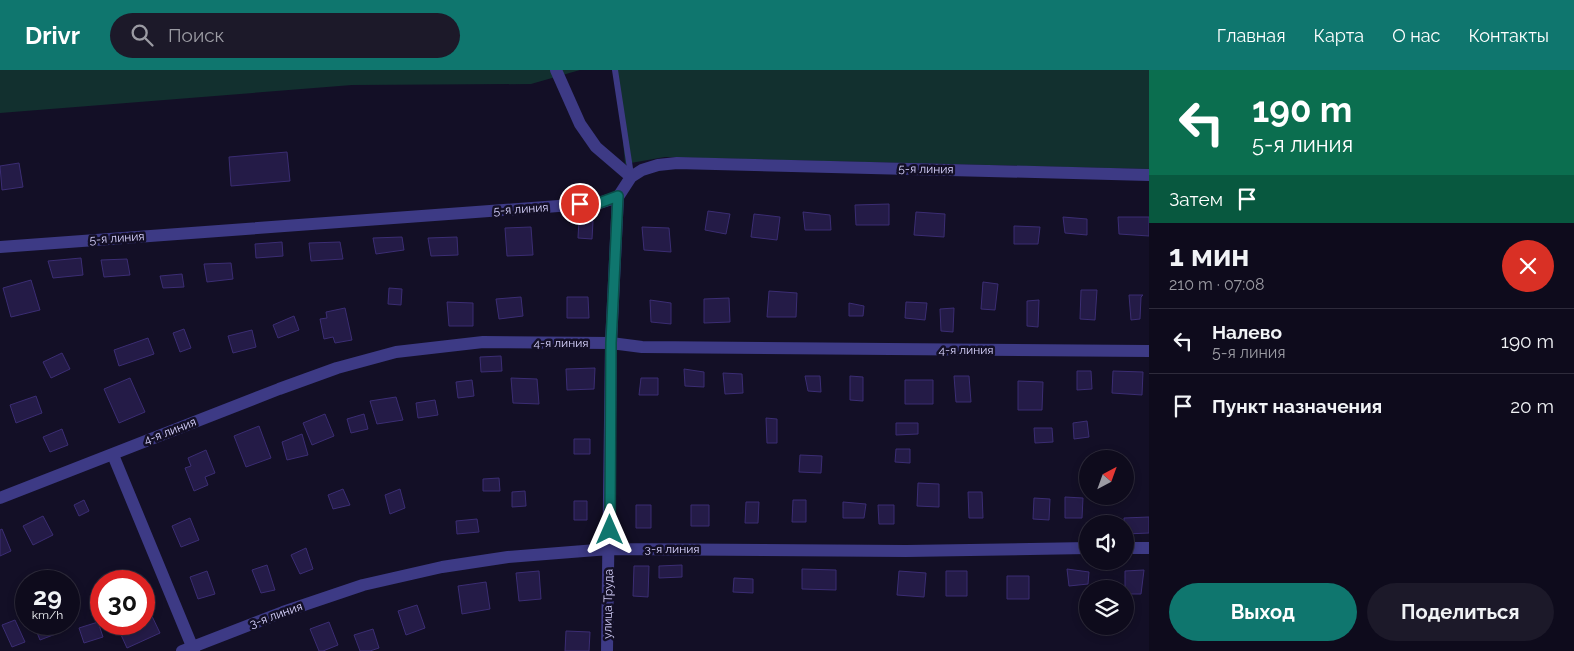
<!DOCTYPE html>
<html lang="ru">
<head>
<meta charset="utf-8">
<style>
  :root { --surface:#0e0b1c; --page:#1c1929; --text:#f1f3f6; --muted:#9b9ba3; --line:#2e2b3b; --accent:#0f766e }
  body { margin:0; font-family:Raleway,sans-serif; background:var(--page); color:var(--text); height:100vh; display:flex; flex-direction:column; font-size:19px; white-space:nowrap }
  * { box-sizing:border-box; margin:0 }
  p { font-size:16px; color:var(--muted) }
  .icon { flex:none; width:28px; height:28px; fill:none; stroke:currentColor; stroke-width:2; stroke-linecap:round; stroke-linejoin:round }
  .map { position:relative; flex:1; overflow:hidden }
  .drawer { display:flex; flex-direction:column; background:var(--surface); width:425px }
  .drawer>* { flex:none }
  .top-card { background:#0b6e4f; color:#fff; overflow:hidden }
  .needle { width:32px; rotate:41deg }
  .tools { position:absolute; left:1079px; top:380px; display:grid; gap:10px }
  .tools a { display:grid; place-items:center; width:55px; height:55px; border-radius:50%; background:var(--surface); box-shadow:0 2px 8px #0003,0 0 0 1px var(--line); font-size:25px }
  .speed { position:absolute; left:15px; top:500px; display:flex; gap:10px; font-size:25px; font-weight:700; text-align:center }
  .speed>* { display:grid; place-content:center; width:65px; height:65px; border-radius:50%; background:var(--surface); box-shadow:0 2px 8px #0003,0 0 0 1px var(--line); line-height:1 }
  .speed small { font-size:12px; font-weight:400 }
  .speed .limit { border:8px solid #d22; background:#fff; color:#111 }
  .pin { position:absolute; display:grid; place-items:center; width:42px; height:42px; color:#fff; margin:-21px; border:2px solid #fff; border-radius:50%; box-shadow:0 1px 5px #0007 }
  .me { position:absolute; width:55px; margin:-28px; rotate:0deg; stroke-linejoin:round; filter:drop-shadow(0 0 4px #0008) }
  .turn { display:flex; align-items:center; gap:18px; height:105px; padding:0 20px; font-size:22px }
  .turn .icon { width:65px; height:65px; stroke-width:2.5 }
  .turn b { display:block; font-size:35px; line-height:42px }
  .then { display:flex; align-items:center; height:48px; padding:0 20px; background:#0003; gap:10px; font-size:19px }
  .round { display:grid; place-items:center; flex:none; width:52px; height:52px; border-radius:26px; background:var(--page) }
  .summary { display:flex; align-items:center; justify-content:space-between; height:85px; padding:0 20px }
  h1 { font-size:30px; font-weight:700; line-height:38px }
  .cta { display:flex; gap:10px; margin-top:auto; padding:10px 20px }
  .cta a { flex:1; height:58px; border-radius:30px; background:var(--accent); color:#fff; font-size:20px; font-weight:700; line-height:58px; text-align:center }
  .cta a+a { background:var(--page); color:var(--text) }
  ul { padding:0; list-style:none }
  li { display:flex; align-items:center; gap:15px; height:65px; padding:0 20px; border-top:1px solid var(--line) }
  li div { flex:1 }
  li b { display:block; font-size:19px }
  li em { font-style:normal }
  header { display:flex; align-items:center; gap:30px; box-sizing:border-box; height:70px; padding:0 25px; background:var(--accent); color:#fff }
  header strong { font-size:24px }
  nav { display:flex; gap:28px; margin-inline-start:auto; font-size:18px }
  .search { width:350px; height:45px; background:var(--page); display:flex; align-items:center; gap:12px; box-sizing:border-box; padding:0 18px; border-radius:28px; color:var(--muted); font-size:19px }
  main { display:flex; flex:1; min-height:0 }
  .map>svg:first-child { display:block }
  .green { fill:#12302f }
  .building { fill:#241b47; stroke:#3b2d73 }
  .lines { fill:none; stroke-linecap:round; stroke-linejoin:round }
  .service { stroke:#3d3a85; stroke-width:6 }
  .minor { stroke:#3d3a85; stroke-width:12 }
  .route-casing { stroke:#0a4d48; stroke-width:12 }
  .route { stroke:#0f766e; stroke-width:9 }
  .labels { text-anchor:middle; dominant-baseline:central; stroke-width:5; stroke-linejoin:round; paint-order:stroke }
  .street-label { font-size:12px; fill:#d9d4ff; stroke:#130f26 }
</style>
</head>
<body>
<header>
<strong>Drivr</strong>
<div class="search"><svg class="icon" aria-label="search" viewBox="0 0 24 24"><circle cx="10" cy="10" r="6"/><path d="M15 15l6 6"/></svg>Поиск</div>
<nav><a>Главная</a><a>Карта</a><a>О нас</a><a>Контакты</a></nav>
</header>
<main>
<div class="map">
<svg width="1149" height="581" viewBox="0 0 1149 581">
  <rect width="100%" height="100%" fill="#130f26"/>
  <path class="green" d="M 0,0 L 580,0 L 531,14 L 352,15 L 0,43 Z
    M 617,0 L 1149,0 L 1149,99 L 665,87 L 625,94 Z"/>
  <path class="building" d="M 287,82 L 290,111 L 231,116 L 229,87 Z
    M 19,93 L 23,117 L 2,120 L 0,96 Z
    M 889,134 L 889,155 L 856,155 L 855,135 Z
    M 708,141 L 730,144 L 726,164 L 705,160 Z
    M 803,142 L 830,145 L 831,160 L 805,160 Z
    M 916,142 L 945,144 L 944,167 L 914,165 Z
    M 754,144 L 780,147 L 777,170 L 751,167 Z
    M 1063,147 L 1087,149 L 1087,165 L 1065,163 Z
    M 1118,147 L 1149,147 L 1149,166 L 1119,164 Z
    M 579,149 L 593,151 L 592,169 L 578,168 Z
    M 1014,156 L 1040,157 L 1038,174 L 1014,174 Z
    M 531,157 L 533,185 L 507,186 L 505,158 Z
    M 642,157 L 669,158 L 671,182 L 644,180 Z
    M 402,167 L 404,180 L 376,184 L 373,168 Z
    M 457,167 L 458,185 L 431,186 L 428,168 Z
    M 282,172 L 283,186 L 256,188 L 255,174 Z
    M 340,172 L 343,189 L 311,191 L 309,173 Z
    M 81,188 L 83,205 L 53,208 L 48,191 Z
    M 127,189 L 130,205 L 104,207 L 101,190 Z
    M 231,193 L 233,209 L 207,212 L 204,194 Z
    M 182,204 L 184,217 L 163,218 L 160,206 Z
    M 31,210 L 40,240 L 11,247 L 3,218 Z
    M 983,212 L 998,214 L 995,240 L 981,239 Z
    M 389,218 L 402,219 L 401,235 L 388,234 Z
    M 1081,220 L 1097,220 L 1095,250 L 1080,249 Z
    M 769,221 L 797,223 L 796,247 L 767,247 Z
    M 1129,225 L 1143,225 L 1141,227 L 1140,249 L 1131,250 Z
    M 521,227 L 523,246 L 499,249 L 496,229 Z
    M 567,227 L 588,227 L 589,248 L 567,248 Z
    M 729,228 L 730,252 L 704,253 L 704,229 Z
    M 650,230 L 671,233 L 671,254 L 651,252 Z
    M 1039,230 L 1038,257 L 1027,256 L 1027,231 Z
    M 447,232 L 473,233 L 473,256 L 449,256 Z
    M 906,232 L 927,233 L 925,250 L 905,248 Z
    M 849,233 L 864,236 L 863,246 L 849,246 Z
    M 345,238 L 352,270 L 335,273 L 333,267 L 324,269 L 320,249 L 327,248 L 326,242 Z
    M 954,238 L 953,262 L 941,261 L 940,239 Z
    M 294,246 L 299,260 L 278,268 L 273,255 Z
    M 184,259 L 191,278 L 180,282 L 173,263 Z
    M 252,260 L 256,277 L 233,283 L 228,266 Z
    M 148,268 L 154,284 L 119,296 L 114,280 Z
    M 62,283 L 70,299 L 51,308 L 43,292 Z
    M 501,286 L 502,301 L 481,302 L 480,287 Z
    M 595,298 L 594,319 L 567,320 L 566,299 Z
    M 684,299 L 704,302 L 704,317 L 685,316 Z
    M 1077,301 L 1091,301 L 1092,319 L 1077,320 Z
    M 1113,301 L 1143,302 L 1142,325 L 1112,323 Z
    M 723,303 L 742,304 L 743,323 L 725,324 Z
    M 805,306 L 820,306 L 821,322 L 808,321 Z
    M 850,306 L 863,307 L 863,331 L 850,330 Z
    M 954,306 L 969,306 L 971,332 L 956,332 Z
    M 130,308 L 145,342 L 119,353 L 104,319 Z
    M 511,308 L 537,309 L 539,334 L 513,333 Z
    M 641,308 L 658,308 L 658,325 L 639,325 Z
    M 472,310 L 474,326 L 458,328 L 456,312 Z
    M 905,310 L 933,310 L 933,334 L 905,334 Z
    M 1018,311 L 1043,312 L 1042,340 L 1018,340 Z
    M 36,326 L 42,343 L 16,353 L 10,335 Z
    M 396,327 L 403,350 L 377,354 L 370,331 Z
    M 435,330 L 438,345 L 418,348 L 416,333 Z
    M 325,344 L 334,366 L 312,375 L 303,353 Z
    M 364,344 L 368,359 L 351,363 L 347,349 Z
    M 766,348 L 777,349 L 777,373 L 767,373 Z
    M 1087,351 L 1089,367 L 1074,369 L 1073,353 Z
    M 896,353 L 918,353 L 918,364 L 896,365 Z
    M 259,356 L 271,388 L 246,397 L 234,366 Z
    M 1034,358 L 1052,358 L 1053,372 L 1035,373 Z
    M 62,359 L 68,375 L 50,382 L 43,367 Z
    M 302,364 L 308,385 L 287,390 L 282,372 Z
    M 574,369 L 590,369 L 590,384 L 574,384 Z
    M 896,379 L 910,379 L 910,393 L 895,392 Z
    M 206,380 L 215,403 L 205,407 L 208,415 L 194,421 L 185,398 L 191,396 L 188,388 Z
    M 800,385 L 822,386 L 821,403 L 799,402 Z
    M 499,408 L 500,421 L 483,421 L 483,409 Z
    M 918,413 L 939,414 L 939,437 L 917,436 Z
    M 343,419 L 350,435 L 333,439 L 328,425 Z
    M 400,419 L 405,438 L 390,444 L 385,425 Z
    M 525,421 L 526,436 L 512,437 L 512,422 Z
    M 968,422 L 982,422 L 983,448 L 969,448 Z
    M 1065,427 L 1083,428 L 1082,448 L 1065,448 Z
    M 1034,428 L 1050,429 L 1049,450 L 1033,449 Z
    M 84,430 L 89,441 L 79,446 L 74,435 Z
    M 793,430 L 806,430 L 806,452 L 792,452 Z
    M 574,431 L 587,431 L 587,450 L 574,450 Z
    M 746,432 L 759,432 L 758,453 L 745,453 Z
    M 843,432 L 866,434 L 864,448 L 843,448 Z
    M 636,435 L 651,435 L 651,458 L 636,458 Z
    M 691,435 L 709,435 L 709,456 L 691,456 Z
    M 878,435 L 894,435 L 894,454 L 879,454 Z
    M 43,446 L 53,465 L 33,475 L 23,456 Z
    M 1149,447 L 1149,463 L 1125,464 L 1124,448 Z
    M 190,448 L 199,470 L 181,477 L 172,456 Z
    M 477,449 L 479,462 L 457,464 L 456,451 Z
    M 2,459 L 11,481 L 0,486 L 0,460 Z
    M 306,478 L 313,499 L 300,504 L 291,485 Z
    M 267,495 L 275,520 L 261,523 L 252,500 Z
    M 682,495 L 682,507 L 659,508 L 659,496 Z
    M 634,496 L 649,496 L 648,527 L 633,526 Z
    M 802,499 L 836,500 L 836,520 L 802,519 Z
    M 1067,499 L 1089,502 L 1088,514 L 1069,516 Z
    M 1144,500 L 1141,524 L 1125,524 L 1125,501 Z
    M 207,501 L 215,524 L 198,529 L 190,507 Z
    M 539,501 L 541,529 L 519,531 L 516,503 Z
    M 899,501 L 926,503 L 924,527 L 897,525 Z
    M 946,501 L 967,501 L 967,526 L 946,526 Z
    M 123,505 L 126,511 L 109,511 Z
    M 1007,506 L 1029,506 L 1029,529 L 1007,529 Z
    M 734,508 L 753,509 L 753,523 L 733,522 Z
    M 486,512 L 490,539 L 462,544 L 458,516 Z
    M 417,535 L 425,558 L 406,565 L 398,541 Z
    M 150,542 L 160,563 L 127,578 L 117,556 L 123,554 L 144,554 L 144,545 Z
    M 15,550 L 25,572 L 12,577 L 2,555 Z
    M 98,552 L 103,567 L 84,573 L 79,558 Z
    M 329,552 L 338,575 L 323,581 L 319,581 L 310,559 Z
    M 38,554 L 58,554 L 61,562 L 40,570 L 34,555 Z
    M 373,559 L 379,578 L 370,581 L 360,581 L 354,565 Z
    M 566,561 L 590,562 L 589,581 L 565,581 Z"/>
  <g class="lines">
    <path class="service" d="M 615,0 L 631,105"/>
    <path class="minor" d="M 556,0 L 580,54 L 596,77 L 631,107
      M 0,177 L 599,133 L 618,127 L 631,107 L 642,100 L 658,95 L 677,93 L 1149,105
      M 113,385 L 194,581
      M 0,428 L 279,319 L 337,298 L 396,282 L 483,272 L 611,273 L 642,277 L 1149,281
      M 1125,478 L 1149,478
      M 182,581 L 283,542 L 363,515 L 442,497 L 508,487 L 609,479 L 906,481 L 1088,478
      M 607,581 L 611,273 L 618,127"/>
  </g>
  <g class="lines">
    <defs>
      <path id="route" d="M 580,134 L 599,133 L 618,126 L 611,273 L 610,460"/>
    </defs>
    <use href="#route" class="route-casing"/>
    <use href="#route" class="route"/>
  </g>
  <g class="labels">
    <g class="street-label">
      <text transform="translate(926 99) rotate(1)">5-я линия</text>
      <text transform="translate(521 139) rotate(-4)">5-я линия</text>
      <text transform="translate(117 168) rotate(-4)">5-я линия</text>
      <text x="561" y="273">4-я линия</text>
      <text x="966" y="280">4-я линия</text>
      <text transform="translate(170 361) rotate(-21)">4-я линия</text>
      <text x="672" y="479">3-я линия</text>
      <text transform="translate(608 534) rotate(-89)">улица Труда</text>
      <text transform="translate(276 545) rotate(-20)">3-я линия</text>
    </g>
  </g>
</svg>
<div class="tools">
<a><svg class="needle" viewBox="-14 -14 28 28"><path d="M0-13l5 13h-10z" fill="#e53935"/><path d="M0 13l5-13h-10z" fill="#9b9ba3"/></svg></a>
<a><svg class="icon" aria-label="sound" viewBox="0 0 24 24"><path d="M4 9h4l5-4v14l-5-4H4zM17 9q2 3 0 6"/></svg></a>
<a><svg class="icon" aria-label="layers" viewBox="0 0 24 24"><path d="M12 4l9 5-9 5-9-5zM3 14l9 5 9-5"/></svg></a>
</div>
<div class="speed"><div>29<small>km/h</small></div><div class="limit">30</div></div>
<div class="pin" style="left:580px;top:134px;background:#d93025"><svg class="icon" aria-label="arrive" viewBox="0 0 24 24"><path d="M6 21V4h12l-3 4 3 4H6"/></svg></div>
<svg class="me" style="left:610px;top:460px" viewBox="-20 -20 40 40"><path d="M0-17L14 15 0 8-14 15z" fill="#0f766e" stroke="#fff" stroke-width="4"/></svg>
</div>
<section class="drawer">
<div class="top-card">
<div class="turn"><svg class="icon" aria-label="left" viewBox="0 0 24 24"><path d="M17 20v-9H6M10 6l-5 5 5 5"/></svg><div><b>190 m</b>5-я линия</div></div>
<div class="then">Затем<svg class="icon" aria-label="arrive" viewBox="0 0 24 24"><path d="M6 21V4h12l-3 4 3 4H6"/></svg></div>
</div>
<div class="summary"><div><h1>1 мин</h1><p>210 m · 07:08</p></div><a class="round" style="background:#d93025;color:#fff"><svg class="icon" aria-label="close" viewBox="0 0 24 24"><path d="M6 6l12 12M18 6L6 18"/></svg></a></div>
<ul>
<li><svg class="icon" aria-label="left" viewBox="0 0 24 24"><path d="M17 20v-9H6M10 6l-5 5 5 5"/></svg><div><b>Налево</b><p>5-я линия</p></div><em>190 m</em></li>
<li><svg class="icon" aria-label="arrive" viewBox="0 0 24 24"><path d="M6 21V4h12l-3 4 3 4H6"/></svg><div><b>Пункт назначения</b></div><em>20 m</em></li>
</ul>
<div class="cta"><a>Выход</a><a>Поделиться</a></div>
</section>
</main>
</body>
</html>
